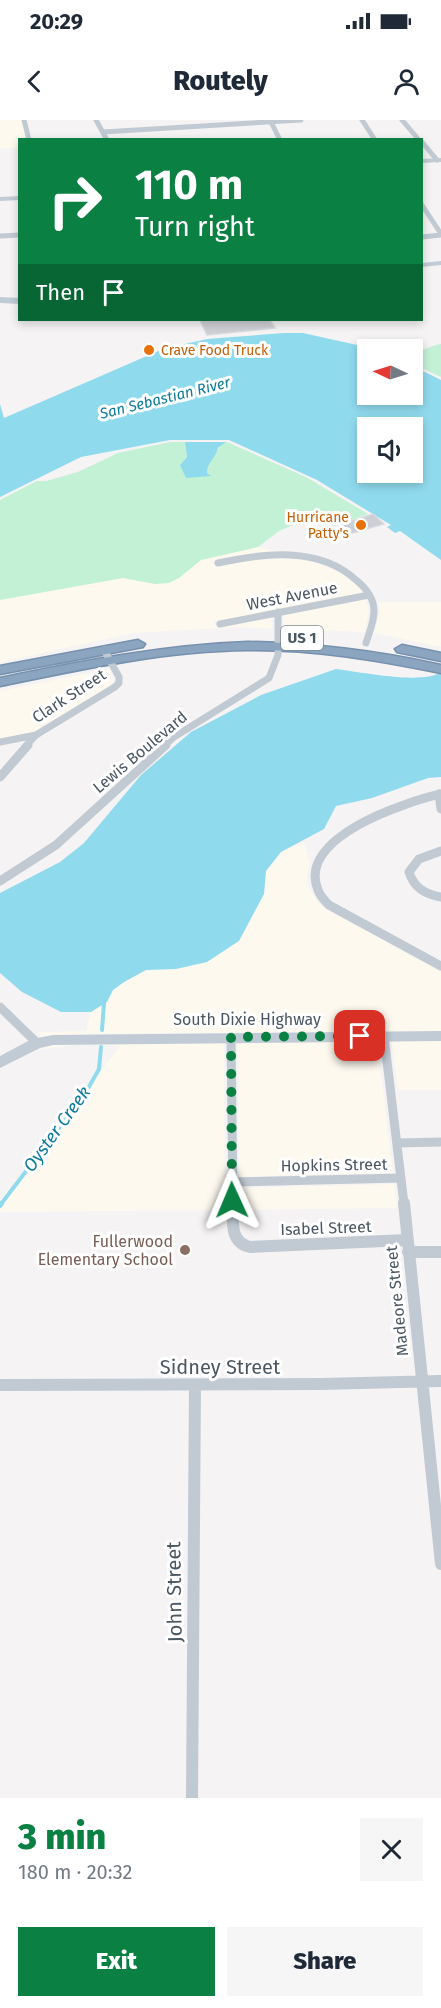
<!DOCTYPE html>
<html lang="en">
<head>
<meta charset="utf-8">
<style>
  :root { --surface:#fff; --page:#f6f6f7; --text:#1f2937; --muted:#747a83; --accent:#0b8043 }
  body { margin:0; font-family:"Fira Sans",sans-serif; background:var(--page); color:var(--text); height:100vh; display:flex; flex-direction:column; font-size:22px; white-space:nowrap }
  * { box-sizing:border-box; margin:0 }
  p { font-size:20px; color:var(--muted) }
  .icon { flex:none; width:33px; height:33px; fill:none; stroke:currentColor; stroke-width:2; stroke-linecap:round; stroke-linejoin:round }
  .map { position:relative; height:1678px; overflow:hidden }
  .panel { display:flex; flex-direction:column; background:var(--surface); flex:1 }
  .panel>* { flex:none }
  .guide { position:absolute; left:18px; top:18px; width:405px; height:183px; border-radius:0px; box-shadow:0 3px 9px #0003; background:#0b8043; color:#fff; overflow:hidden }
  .needle { width:39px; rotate:274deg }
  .tools { position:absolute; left:357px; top:219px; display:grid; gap:12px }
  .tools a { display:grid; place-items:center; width:66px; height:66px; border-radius:0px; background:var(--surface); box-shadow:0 3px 9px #0003; font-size:30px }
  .pin { position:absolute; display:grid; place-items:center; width:51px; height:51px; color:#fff; margin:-26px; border-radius:12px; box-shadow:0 3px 9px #0006 }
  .me { position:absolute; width:66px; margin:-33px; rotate:359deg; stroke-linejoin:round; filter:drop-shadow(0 0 4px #0008) }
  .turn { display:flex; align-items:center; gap:21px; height:126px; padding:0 18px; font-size:27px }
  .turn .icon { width:78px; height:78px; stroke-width:2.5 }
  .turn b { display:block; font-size:42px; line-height:51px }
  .then { display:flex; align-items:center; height:57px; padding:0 18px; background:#0003; gap:12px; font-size:22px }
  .round { display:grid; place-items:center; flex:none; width:63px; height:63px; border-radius:0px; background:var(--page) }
  .summary { display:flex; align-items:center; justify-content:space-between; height:102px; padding:0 18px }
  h1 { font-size:36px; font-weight:800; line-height:45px; color:var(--accent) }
  .button { display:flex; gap:12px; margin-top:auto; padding:12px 18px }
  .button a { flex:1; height:69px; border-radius:0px; background:var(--accent); color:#fff; font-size:24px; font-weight:800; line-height:69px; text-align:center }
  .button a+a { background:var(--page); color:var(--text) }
  .status { display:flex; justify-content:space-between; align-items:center; height:42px; padding:0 30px; background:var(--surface); direction:ltr }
  .status svg { height:16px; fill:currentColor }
  header { display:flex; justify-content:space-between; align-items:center; height:78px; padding:0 18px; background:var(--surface); font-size:27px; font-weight:800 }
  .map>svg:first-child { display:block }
  .commercial { fill:#fdf9ef }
  .green { fill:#c3f1d5 }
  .water { fill:#90daee; fill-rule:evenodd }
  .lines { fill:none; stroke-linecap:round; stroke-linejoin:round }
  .stream-far1 { stroke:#90daee; stroke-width:4 }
  .stream { stroke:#90daee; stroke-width:4.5 }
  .building { fill:#cdcfd5; stroke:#d7d9de; stroke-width:1.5 }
  .highway-casing { stroke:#7690ad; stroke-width:3 }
  .street-far3 { stroke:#c1cad2; stroke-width:5 }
  .street-far2 { stroke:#c1cad2; stroke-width:7 }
  .street-far1 { stroke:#c1cad2; stroke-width:9 }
  .street { stroke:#c1cad2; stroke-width:12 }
  .secondary { fill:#c1cbd6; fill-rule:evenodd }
  .highway { fill:#8ba5c1; fill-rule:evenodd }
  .route { stroke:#0b8043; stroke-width:10; stroke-dasharray:0 18 }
  .food-dot { fill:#e8710a; stroke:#fff; stroke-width:2 }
  .education-dot { fill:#8d6e63; stroke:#fff; stroke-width:2 }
  .labels { text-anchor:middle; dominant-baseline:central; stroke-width:6; stroke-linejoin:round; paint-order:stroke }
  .far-food-label { font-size:14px; fill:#c56008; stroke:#fff; text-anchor:start }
  .far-water-label { font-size:15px; font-style:italic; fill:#0c7c9b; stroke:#fff }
  .shield { fill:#fff; stroke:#808990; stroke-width:1.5 }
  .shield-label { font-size:15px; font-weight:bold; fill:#4a5661 }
  .street-label { font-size:16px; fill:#4a5661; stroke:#fff }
  .education-label { font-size:16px; fill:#785e54; stroke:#fff; text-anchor:end }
  .water-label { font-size:18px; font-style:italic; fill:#0c7c9b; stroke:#fff }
  .near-street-label { font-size:20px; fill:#4a5661; stroke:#fff }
</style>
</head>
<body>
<div class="status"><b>20:29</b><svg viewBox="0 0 49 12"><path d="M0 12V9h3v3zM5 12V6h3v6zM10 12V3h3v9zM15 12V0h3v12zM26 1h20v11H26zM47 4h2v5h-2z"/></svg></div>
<header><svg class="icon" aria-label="back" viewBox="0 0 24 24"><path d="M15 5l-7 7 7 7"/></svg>Routely<svg class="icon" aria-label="person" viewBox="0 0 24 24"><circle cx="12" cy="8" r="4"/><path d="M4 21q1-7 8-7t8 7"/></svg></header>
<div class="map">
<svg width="441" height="1678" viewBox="0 0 441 1678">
  <rect width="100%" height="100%" fill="#f5f3f3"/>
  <path class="commercial" d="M 0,0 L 21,0 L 26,19 L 20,20 L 19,28 L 0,29 Z
    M 258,427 L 276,431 L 247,434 L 211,442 L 216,446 L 271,436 L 305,438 L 342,453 L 358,466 L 363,473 L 213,502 L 218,507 L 272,496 L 272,509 L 236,507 L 134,513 L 0,542 L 0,480 L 123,458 L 155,464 L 169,463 L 179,458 L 201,440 Z
    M 365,479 L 369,492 L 364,512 L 284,509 L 283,494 Z
    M 378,482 L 441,482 L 441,527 L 374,513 L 380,493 Z
    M 109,549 L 114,560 L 110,565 L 32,613 L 0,619 L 0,571 Z
    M 304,722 L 310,743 L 307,756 L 308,766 L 318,783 L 331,792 L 441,852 L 441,911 L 90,914 L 41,917 L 37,912 L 86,911 L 91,892 L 107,882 L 113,870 L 124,862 L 146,850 L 176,849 L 264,774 L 266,751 L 281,732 Z
    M 377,921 L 393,1053 L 239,1057 L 238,922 Z
    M 391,921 L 441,921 L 441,970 L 398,970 Z
    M 224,922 L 225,1090 L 0,1092 L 0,1081 L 120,926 L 83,924 L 34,930 L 54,925 L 90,923 Z
    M 394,1064 L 397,1088 L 240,1090 L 239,1068 Z"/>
  <path class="green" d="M 441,224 L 441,257 L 413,244 L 413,231 C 423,232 431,225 441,224 Z
    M 170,322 L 185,322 L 187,337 L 180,345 L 210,355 L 207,353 C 208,344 219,324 227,322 L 306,357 L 368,394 L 335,406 L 315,401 L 298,403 L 279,411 L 258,427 L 201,440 L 179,458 L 169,463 L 155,464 L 123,458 L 0,480 L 0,380 L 37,361 L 46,361 L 78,352 L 118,333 Z"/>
  <path class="water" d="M 284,213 L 303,213 L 375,229 L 368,230 L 368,274 L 412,274 L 413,246 L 441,260 L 441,440 L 400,411 L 395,413 L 387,407 L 391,405 L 317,360 L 229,320 L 170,320 L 81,337 L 0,377 L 0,284 L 4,298 L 163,229 L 207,219 ZM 368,308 L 412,308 L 412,352 L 368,352 Z
    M 185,322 L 226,322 L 218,328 C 216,337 207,343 207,353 L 211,356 L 186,358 L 180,345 L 187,337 Z
    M 336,549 C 361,552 422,565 441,552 L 441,657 L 428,658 L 372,678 L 336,686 L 324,709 L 281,732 L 266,751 L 264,774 L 239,821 L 207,842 L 176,849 L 146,850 L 124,862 L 113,870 L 107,882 L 91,892 L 61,892 L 22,872 L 0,853 L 0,773 L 60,742 L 84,723 L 141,655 L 191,612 L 261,575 Z"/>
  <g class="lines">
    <path class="stream-far1" d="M 102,910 L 104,883
      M 1,1084 L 85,974 L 99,949 L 101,927"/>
    <path class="stream" d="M 0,1086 L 2,1083"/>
  </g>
  <path class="building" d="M 200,200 L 270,200 L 275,208 L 207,215 Z
    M 373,394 L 384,404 L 349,414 L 339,405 Z"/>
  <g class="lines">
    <defs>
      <path id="highway" d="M 138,520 L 145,524 L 143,527 L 0,554 L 0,546 Z
        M 248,522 C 313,523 377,531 441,545 L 441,553 C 377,540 313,529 247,530 C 164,531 82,549 0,566 L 0,558 C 82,541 164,525 248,522 Z
        M 402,525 L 441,533 L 441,541 L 397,532 L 395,529 Z"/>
    </defs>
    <use href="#highway" class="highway-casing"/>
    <path class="street-far3" d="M 24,0 L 29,20
      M 96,0 L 107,20
      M 270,0 L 280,20
      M 362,0 L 375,20
      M 402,0 L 419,20
      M 103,12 L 301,0
      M 422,22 L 437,40
      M 422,85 L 441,114
      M 0,116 L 20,115
      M 422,117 L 441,115"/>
    <path class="street-far2" d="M 218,443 C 263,433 319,426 356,460 C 366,468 374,479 374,491 C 374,502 369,513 366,523
      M 220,504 L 369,475
      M 0,622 L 36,615 L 115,567 L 119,563 L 119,557 L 104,530
      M 26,626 L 36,615
      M 164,626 L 174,617 L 269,558 L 278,535 L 278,492"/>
    <path class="street-far1" d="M 0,657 L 28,625
      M 439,674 L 441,689
      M 441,674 C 406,682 296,717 318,770 C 320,776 325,781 329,785 L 441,846
      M 441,731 L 419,739 L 409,752 C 414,768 425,774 441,777
      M 0,761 L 56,725 L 166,625
      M 0,887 L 37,923
      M 384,916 L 404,1084
      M 231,917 L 233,1084
      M 397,1023 L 441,1022
      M 231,1062 L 401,1058"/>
    <path class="street" d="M 233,1083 C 233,1101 229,1122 250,1127 L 407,1120
      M 404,1083 L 441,1444
      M 408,1132 L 441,1132
      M 0,1265 L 321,1264 L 441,1261
      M 192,1678 L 195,1265"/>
    <path class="secondary" d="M 441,38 L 441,42 L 422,43 L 422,39 Z
      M 20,76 L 20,80 L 0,81 L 0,77 Z
      M 441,141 L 441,145 L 422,147 L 422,143 Z
      M 0,177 L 20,178 L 20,184 L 0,183 Z
      M 441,911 L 441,921 L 53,925 L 40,928 L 0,948 L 0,936 L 32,919 L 53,915 Z"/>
    <use href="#highway" class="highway"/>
  </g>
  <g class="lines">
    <path class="route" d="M 232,1080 L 231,917 L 360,916"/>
  </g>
  <g class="food-dot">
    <circle cx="149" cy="230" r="6"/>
    <circle cx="361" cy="405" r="6"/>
  </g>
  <circle class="education-dot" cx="185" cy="1130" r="6"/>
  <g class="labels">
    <g class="far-food-label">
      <text x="161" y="230">Crave Food Truck</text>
      <text x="349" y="397" text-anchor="end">Hurricane<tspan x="349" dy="16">Patty's</tspan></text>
    </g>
    <g class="far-water-label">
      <text transform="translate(165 278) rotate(-14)">San Sebastian River</text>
    </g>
    <rect class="shield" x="281" y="506" width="42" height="24" rx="4.5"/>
    <g class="shield-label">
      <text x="302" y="518">US 1</text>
    </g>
    <g class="street-label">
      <text transform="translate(292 476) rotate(-11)">West Avenue</text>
      <text transform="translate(69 576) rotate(-33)">Clark Street</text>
      <text transform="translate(140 632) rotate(-40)">Lewis Boulevard</text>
      <text x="247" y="899">South Dixie Highway</text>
      <text transform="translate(334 1045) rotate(-1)">Hopkins Street</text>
      <text transform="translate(326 1108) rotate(-2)">Isabel Street</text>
      <text transform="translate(397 1181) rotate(-96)">Madeore Street</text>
    </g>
    <g class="education-label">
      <text x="173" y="1121">Fullerwood<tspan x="173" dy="18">Elementary School</tspan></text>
    </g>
    <g class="water-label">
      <text transform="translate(57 1009) rotate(-54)">Oyster Creek</text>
    </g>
    <g class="near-street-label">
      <text x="220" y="1247">Sidney Street</text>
      <text transform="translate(174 1472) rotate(-91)">John Street</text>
    </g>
  </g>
</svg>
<div class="tools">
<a><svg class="needle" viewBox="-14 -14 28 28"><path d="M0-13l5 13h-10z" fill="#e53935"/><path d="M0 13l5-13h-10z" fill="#747a83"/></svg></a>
<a><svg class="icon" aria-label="sound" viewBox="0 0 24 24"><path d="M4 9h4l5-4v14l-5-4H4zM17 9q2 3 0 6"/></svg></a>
</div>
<div class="pin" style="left:360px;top:916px;background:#d93025"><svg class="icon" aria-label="arrive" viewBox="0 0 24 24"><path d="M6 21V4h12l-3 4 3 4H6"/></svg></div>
<svg class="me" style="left:232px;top:1080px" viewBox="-20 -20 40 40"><path d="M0-17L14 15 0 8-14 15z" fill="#0b8043" stroke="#fff" stroke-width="4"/></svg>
<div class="guide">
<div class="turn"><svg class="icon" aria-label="right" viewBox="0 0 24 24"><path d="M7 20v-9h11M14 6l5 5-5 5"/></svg><div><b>110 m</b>Turn right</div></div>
<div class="then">Then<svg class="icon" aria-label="arrive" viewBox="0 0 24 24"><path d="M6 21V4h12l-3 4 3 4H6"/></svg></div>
</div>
</div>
<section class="panel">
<div class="summary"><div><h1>3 min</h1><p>180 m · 20:32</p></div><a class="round"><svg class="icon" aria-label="close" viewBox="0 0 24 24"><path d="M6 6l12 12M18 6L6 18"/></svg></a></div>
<div class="button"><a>Exit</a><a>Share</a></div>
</section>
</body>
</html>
